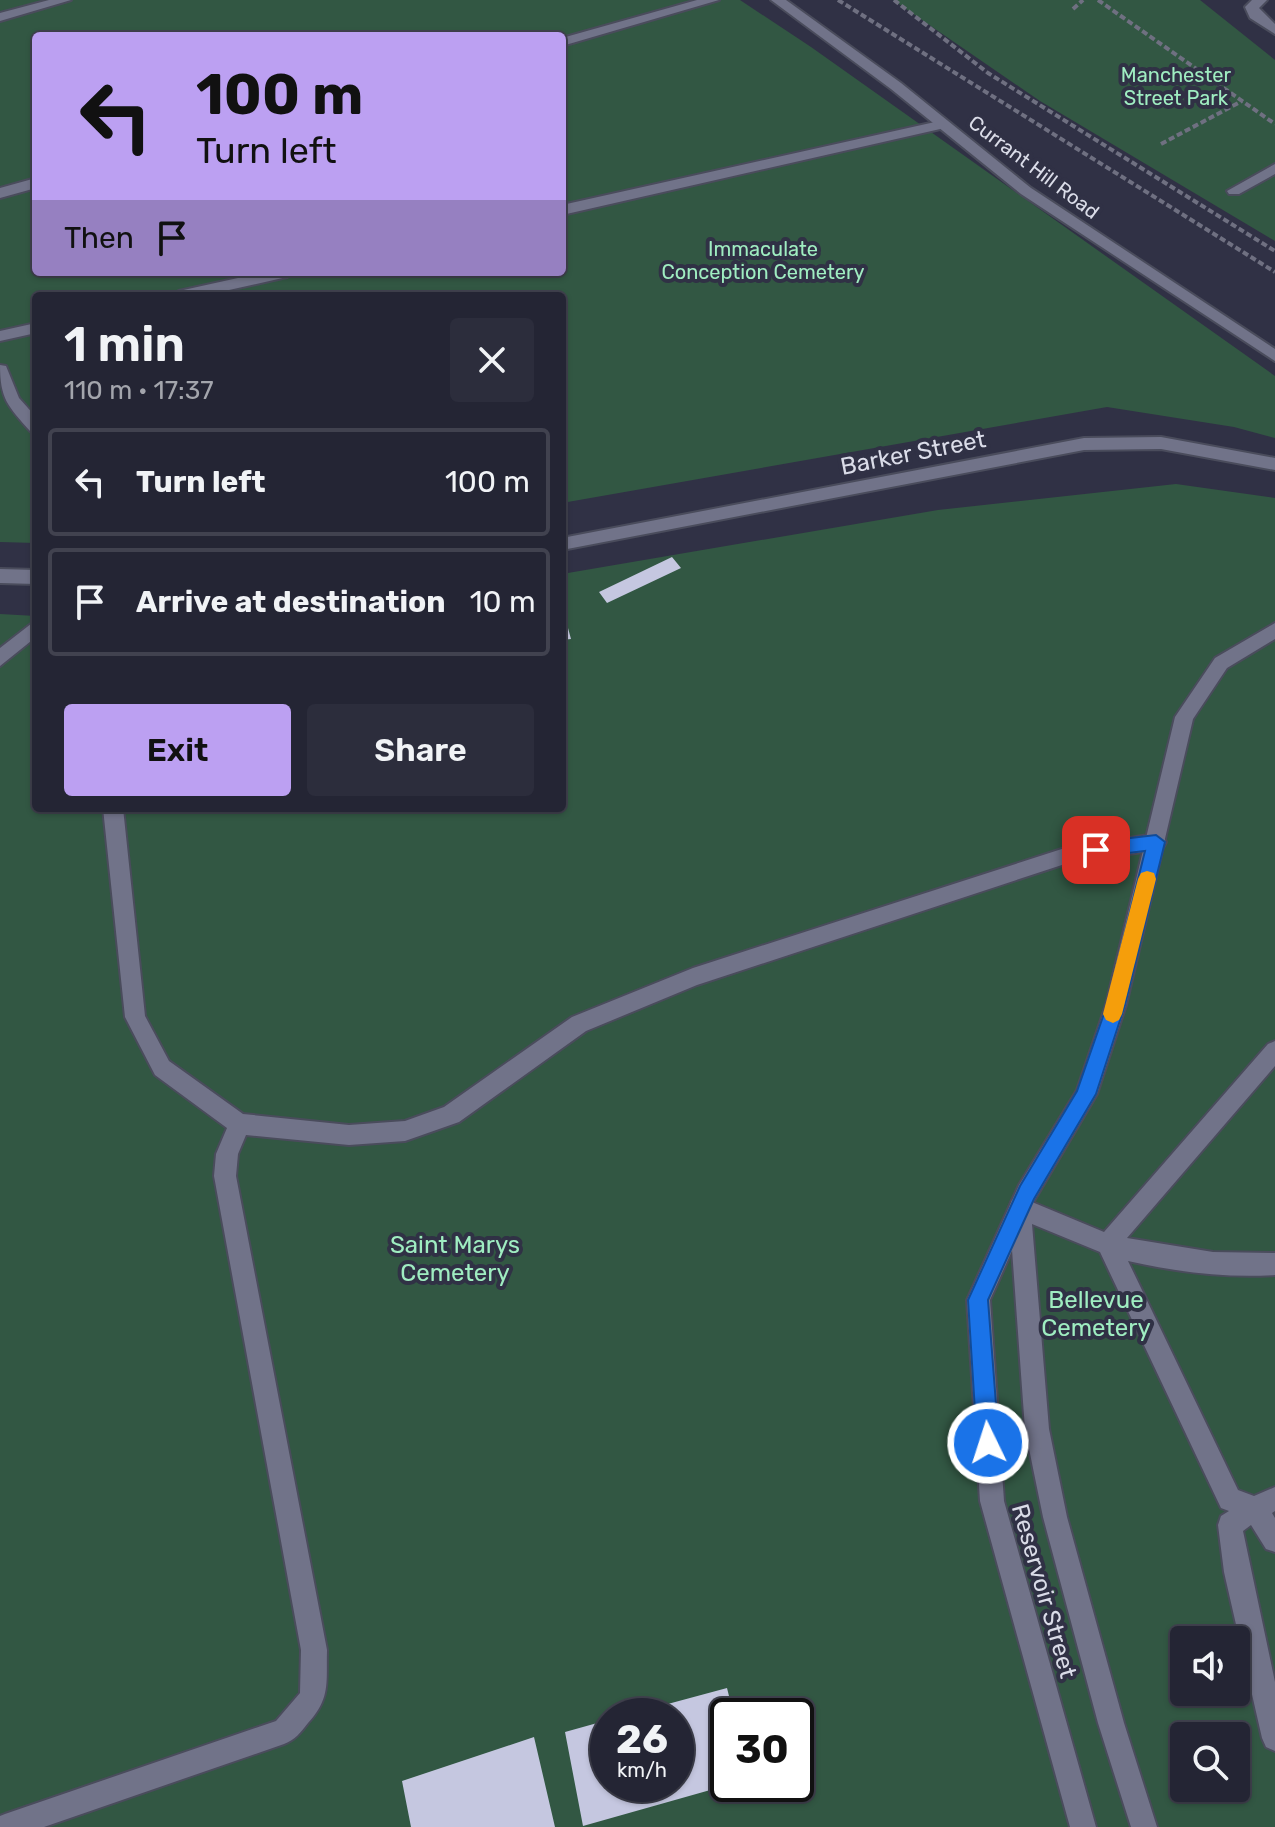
<!DOCTYPE html>
<html lang="en">
<head>
<meta charset="utf-8">
<style>
  :root { --surface:#242534; --page:#2c2d3c; --text:#f1f3f6; --muted:#a3a5ac; --line:#41424f; --accent:#bca0f2 }
  body { margin:0; font-family:Rubik,sans-serif; background:var(--page); color:var(--text); height:100vh; display:flex; flex-direction:column; font-size:30px; white-space:nowrap }
  * { box-sizing:border-box; margin:0 }
  p { font-size:26px; color:var(--muted) }
  .icon { flex:none; width:44px; height:44px; fill:none; stroke:currentColor; stroke-width:2; stroke-linecap:round; stroke-linejoin:round }
  .map { position:relative; flex:1; overflow:hidden }
  .sheet { position:absolute; left:32px; top:292px; width:534px; height:520px; display:flex; flex-direction:column; background:var(--surface); border-radius:8px; box-shadow:0 2px 6px #0004,0 0 0 2px var(--line) }
  .sheet>* { flex:none }
  .top-card { position:absolute; left:32px; top:32px; width:534px; height:244px; border-radius:8px; box-shadow:0 2px 6px #0004,0 0 0 2px var(--line); background:#bca0f2; color:#111; overflow:hidden }
  .controls { position:absolute; left:1170px; top:1626px; display:grid; gap:16px }
  .controls a { display:grid; place-items:center; width:80px; height:80px; border-radius:8px; background:var(--surface); box-shadow:0 2px 6px #0004,0 0 0 2px var(--line); font-size:40px }
  .speed { position:absolute; left:590px; top:1698px; display:flex; gap:16px; font-size:40px; font-weight:700; text-align:center }
  .speed>* { display:grid; place-content:center; width:104px; height:104px; border-radius:50%; background:var(--surface); box-shadow:0 2px 6px #0004,0 0 0 2px var(--line); line-height:1 }
  .speed small { font-size:20px; font-weight:400 }
  .speed .limit { border:4px solid #111; border-radius:12px; background:#fff; color:#111 }
  .pin { position:absolute; display:grid; place-items:center; width:68px; height:68px; color:#fff; margin:-34px; border-radius:16px; box-shadow:0 4px 12px #0006 }
  .me { position:absolute; width:88px; margin:-44px; rotate:356deg; stroke-linejoin:round; filter:drop-shadow(0 0 6px #0008) }
  .turn { display:flex; align-items:center; gap:28px; height:168px; padding:0 32px; font-size:36px }
  .turn .icon { width:104px; height:104px; stroke-width:2.5 }
  .turn b { display:block; font-size:56px; line-height:68px }
  .then { display:flex; align-items:center; height:76px; padding:0 32px; background:#0003; gap:16px; font-size:30px }
  .round { display:grid; place-items:center; flex:none; width:84px; height:84px; border-radius:8px; background:var(--page) }
  .summary { display:flex; align-items:center; justify-content:space-between; height:136px; padding:0 32px }
  h1 { font-size:48px; font-weight:600; line-height:60px }
  .primary-button { display:flex; gap:16px; margin-top:auto; padding:16px 32px }
  .primary-button a { flex:1; height:92px; border-radius:8px; background:var(--accent); color:#111; font-size:32px; font-weight:600; line-height:92px; text-align:center }
  .primary-button a+a { background:var(--page); color:var(--text) }
  ul { padding:0; list-style:none }
  li { display:flex; align-items:center; gap:24px; height:108px; margin:0 16px 12px; padding:0 16px; border:4px solid var(--line); border-radius:8px }
  li div { flex:1 }
  li b { display:block; font-size:30px }
  li em { font-style:normal }
  .map>svg:first-child { display:block }
  .green { fill:#325743; fill-rule:evenodd }
  .building { fill:#c5c7e0 }
  .lines { fill:none; stroke-linecap:round; stroke-linejoin:round }
  .lane-casing { stroke:#4a4c5c; stroke-width:4 }
  .street-casing { stroke:#4a4c5c; stroke-width:4 }
  .secondary-casing { stroke:#4a4c5c; stroke-width:4 }
  .path { stroke:#6f7081; stroke-width:4; stroke-dasharray:6 3; stroke-linecap:butt }
  .lane { fill:#717389; fill-rule:evenodd }
  .street { fill:#717389; fill-rule:evenodd }
  .secondary { fill:#717389; fill-rule:evenodd }
  .route { fill:#1a73e8; stroke:#114b97; stroke-width:2 }
  .slow { fill:#f59e0b }
  .labels { text-anchor:middle; dominant-baseline:central; stroke-width:8; stroke-linejoin:round; paint-order:stroke }
  .far-park-label { font-size:20px; fill:#9fedc1; stroke:#303145 }
  .far-street-label { font-size:20px; fill:#dadce8; stroke:#303145 }
  .street-label { font-size:24px; fill:#dadce8; stroke:#303145 }
  .park-label { font-size:24px; fill:#9fedc1; stroke:#303145 }
</style>
</head>
<body>
<div class="map">
<svg width="1275" height="1827" viewBox="0 0 1275 1827">
  <rect width="100%" height="100%" fill="#303145"/>
  <path class="green" d="M 0,0 L 740,0 L 811,47 L 1275,376 L 1275,438 L 1234,427 L 1107,407 L 562,503 L 562,296 L 36,296 L 36,543 L 0,542 ZM 36,36 L 562,36 L 562,272 L 36,272 Z
    M 893,0 L 1200,0 L 1275,60 L 1275,241 L 1040,101 Z
    M 1176,484 L 1275,498 L 1275,1827 L 0,1827 L 0,614 L 36,616 L 36,808 L 562,808 L 562,574 L 938,510 ZM 1184,1640 L 1236,1640 L 1236,1692 L 1184,1692 ZM 608,1716 L 676,1716 L 676,1784 L 608,1784 ZM 728,1716 L 796,1716 L 796,1784 L 728,1784 ZM 1184,1736 L 1236,1736 L 1236,1788 L 1184,1788 Z"/>
  <path class="building" d="M 672,557 L 681,568 L 607,603 L 599,592 Z
    M 562,606 L 571,639 L 562,640 Z
    M 727,1688 L 734,1716 L 728,1716 L 728,1785 L 583,1826 L 565,1732 L 608,1720 L 608,1784 L 676,1784 L 676,1716 L 627,1715 Z
    M 534,1737 L 555,1827 L 411,1827 L 402,1781 Z"/>
  <g class="lines">
    <defs>
      <path id="lane" d="M 49,0 L 71,0 L 0,21 L 0,13 Z
        M 697,0 L 719,0 L 562,46 L 562,38 Z
        M 1252,0 L 1267,0 L 1259,8 L 1275,24 L 1275,34 L 1250,18 L 1245,7 Z
        M 944,120 L 951,124 L 949,127 L 562,215 L 562,205 Z
        M 1275,164 L 1275,174 L 1239,194 L 1229,194 L 1227,191 Z
        M 36,178 L 36,188 L 0,198 L 0,188 Z
        M 265,272 L 295,272 L 287,277 L 202,296 L 171,296 L 179,291 Z
        M 36,323 L 36,333 L 0,341 L 0,331 Z
        M 0,365 L 6,366 L 19,398 L 36,417 L 36,433 L 30,431 C 8,406 0,399 0,365 Z
        M 36,620 L 36,637 L 0,666 L 0,648 Z
        M 103,808 L 123,808 L 145,1016 L 169,1061 L 243,1114 L 349,1125 L 405,1121 L 444,1107 L 572,1017 L 693,968 L 1068,847 L 1156,834 L 1163,836 L 1166,842 L 1163,848 L 1156,850 L 1068,863 L 697,985 L 586,1031 L 459,1122 L 405,1141 L 349,1145 L 246,1135 L 238,1154 L 236,1176 L 327,1650 C 326,1682 331,1698 308,1723 C 301,1732 295,1740 284,1744 L 44,1827 L 0,1827 L 0,1816 L 5,1814 L 276,1721 L 300,1693 L 301,1650 L 214,1176 L 216,1154 L 227,1128 L 155,1075 L 125,1017 Z
        M 1275,1041 L 1275,1066 L 1127,1238 L 1213,1252 L 1275,1253 L 1275,1275 C 1225,1278 1176,1272 1128,1261 L 1238,1490 L 1254,1496 L 1275,1487 L 1275,1511 L 1272,1513 L 1275,1518 L 1275,1552 L 1266,1549 L 1251,1525 L 1243,1531 L 1275,1682 L 1275,1751 L 1266,1747 L 1262,1738 L 1224,1572 L 1218,1525 L 1221,1516 L 1229,1511 L 1221,1508 L 1100,1252 L 1032,1224 L 1049,1429 L 1067,1517 L 1124,1723 L 1157,1827 L 1131,1827 L 1098,1723 L 1043,1517 L 1025,1429 L 1009,1208 L 1012,1200 L 1020,1197 L 1104,1232 L 1268,1044 Z"/>
      <path id="street" d="M 1275,623 L 1275,639 L 1227,668 L 1193,719 L 1126,1005 L 1097,1094 L 1035,1199 L 990,1300 L 1004,1501 L 1096,1827 L 1070,1827 L 980,1501 L 967,1300 L 1019,1185 L 1077,1090 L 1106,1005 L 1175,717 L 1215,658 Z"/>
      <path id="secondary" d="M 771,0 L 786,0 L 901,83 L 1031,188 L 1275,349 L 1275,361 L 1021,194 L 891,89 Z
        M 1161,437 L 1275,458 L 1275,470 L 1161,449 L 1084,450 L 562,550 L 562,538 L 1084,438 Z
        M 0,569 L 36,570 L 36,584 L 0,583 Z"/>
    </defs>
    <use href="#lane" class="lane-casing"/>
    <use href="#street" class="street-casing"/>
    <use href="#secondary" class="secondary-casing"/>
    <path class="path" d="M 838,0 L 1275,272
      M 894,0 L 988,73 L 1275,251
      M 1098,0 L 1275,124
      M 1073,9 L 1083,0
      M 1166,74 L 1198,71
      M 1161,144 L 1242,101"/>
    <use href="#lane" class="lane"/>
    <use href="#street" class="street"/>
    <use href="#secondary" class="secondary"/>
  </g>
  <path class="route" d="M 1156,835 L 1165,842 L 1125,1005 L 1096,1094 L 1034,1199 L 988,1300 L 999,1443 L 996,1451 L 988,1454 L 980,1451 L 977,1443 L 968,1300 L 1020,1186 L 1077,1091 L 1107,1005 L 1145,851 L 1096,857 L 1087,850 L 1096,842 Z"/>
  <path class="slow" d="M 1147,871 L 1154,873 L 1156,879 L 1122,1014 L 1119,1020 L 1113,1023 L 1106,1020 L 1103,1014 L 1138,879 L 1141,873 Z"/>
  <g class="labels">
    <g class="far-park-label">
      <text x="1176" y="75">Manchester<tspan x="1176" dy="23">Street Park</tspan></text>
      <text x="763" y="249">Immaculate<tspan x="763" dy="23">Conception Cemetery</tspan></text>
    </g>
    <g class="far-street-label">
      <text transform="translate(1034 167) rotate(37)">Currant Hill Road</text>
    </g>
    <g class="street-label">
      <text transform="translate(913 453) rotate(-11)">Barker Street</text>
      <text transform="translate(1044 1591) rotate(74)">Reservoir Street</text>
    </g>
    <g class="park-label">
      <text x="455" y="1245">Saint Marys<tspan x="455" dy="28">Cemetery</tspan></text>
      <text x="1096" y="1300">Bellevue<tspan x="1096" dy="28">Cemetery</tspan></text>
    </g>
  </g>
</svg>
<div class="controls">
<a><svg class="icon" aria-label="sound" viewBox="0 0 24 24"><path d="M4 9h4l5-4v14l-5-4H4zM17 9q2 3 0 6"/></svg></a>
<a><svg class="icon" aria-label="search" viewBox="0 0 24 24"><circle cx="10" cy="10" r="6"/><path d="M15 15l6 6"/></svg></a>
</div>
<div class="speed"><div>26<small>km/h</small></div><div class="limit">30</div></div>
<div class="pin" style="left:1096px;top:850px;background:#d93025"><svg class="icon" aria-label="arrive" viewBox="0 0 24 24"><path d="M6 21V4h12l-3 4 3 4H6"/></svg></div>
<svg class="me" style="left:988px;top:1443px" viewBox="-20 -20 40 40"><circle r="17" fill="#1a73e8" stroke="#fff" stroke-width="3"/><path d="M0-11L8 9 0 5-8 9z" fill="#fff"/></svg>
<div class="top-card">
<div class="turn"><svg class="icon" aria-label="left" viewBox="0 0 24 24"><path d="M17 20v-9H6M10 6l-5 5 5 5"/></svg><div><b>100 m</b>Turn left</div></div>
<div class="then">Then<svg class="icon" aria-label="arrive" viewBox="0 0 24 24"><path d="M6 21V4h12l-3 4 3 4H6"/></svg></div>
</div>
<section class="sheet">
<div class="summary"><div><h1>1 min</h1><p>110 m · 17:37</p></div><a class="round"><svg class="icon" aria-label="close" viewBox="0 0 24 24"><path d="M6 6l12 12M18 6L6 18"/></svg></a></div>
<ul>
<li><svg class="icon" aria-label="left" viewBox="0 0 24 24"><path d="M17 20v-9H6M10 6l-5 5 5 5"/></svg><div><b>Turn left</b></div><em>100 m</em></li>
<li><svg class="icon" aria-label="arrive" viewBox="0 0 24 24"><path d="M6 21V4h12l-3 4 3 4H6"/></svg><div><b>Arrive at destination</b></div><em>10 m</em></li>
</ul>
<div class="primary-button"><a>Exit</a><a>Share</a></div>
</section>
</div>
</body>
</html>
